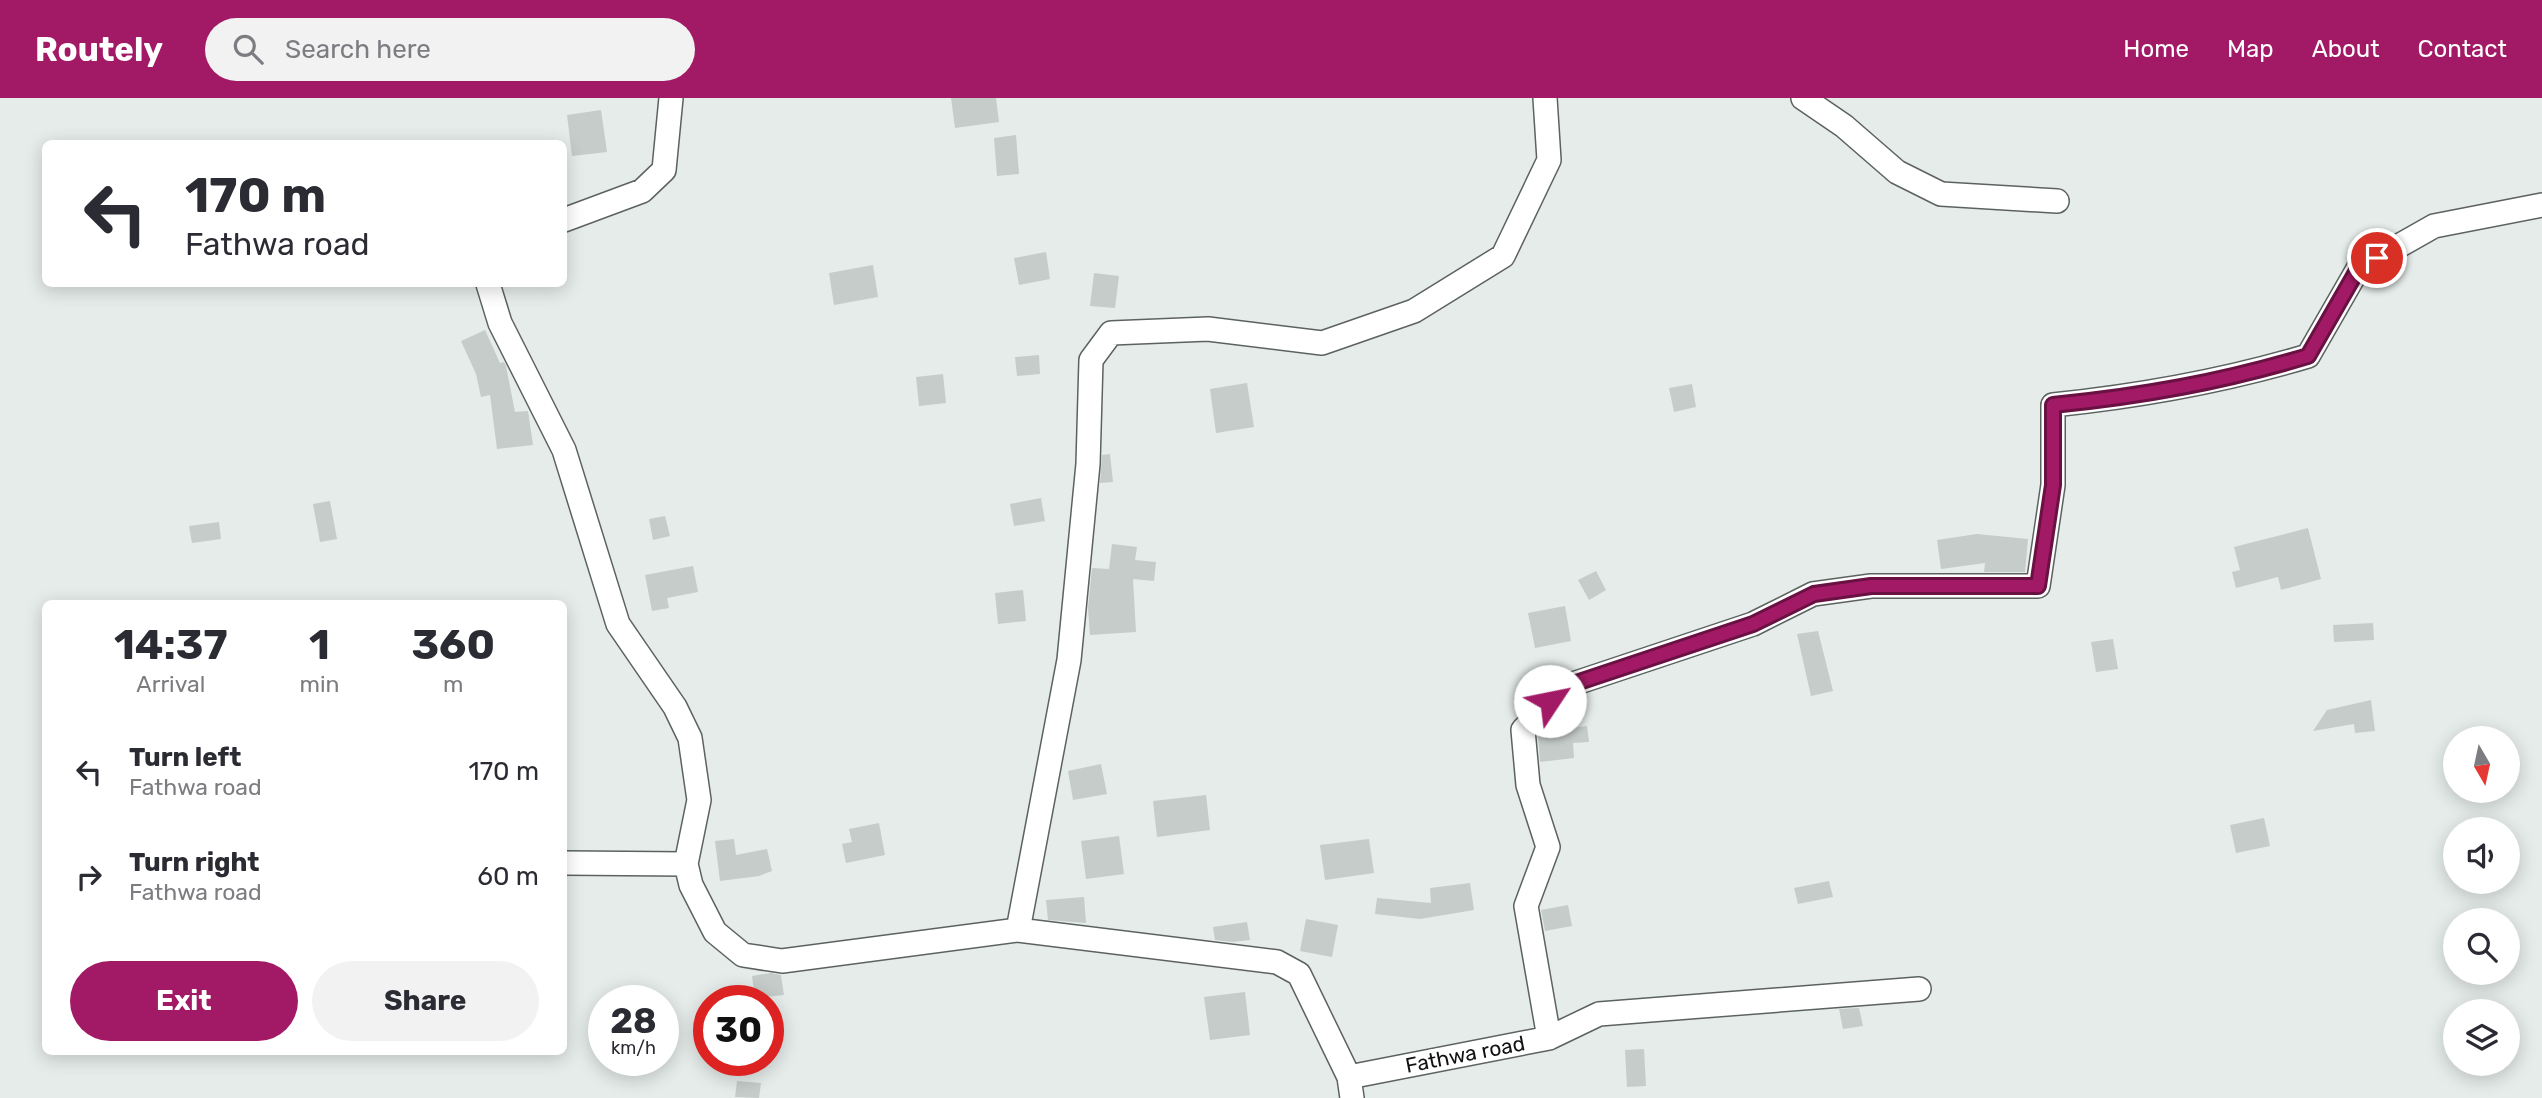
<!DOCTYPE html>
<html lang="en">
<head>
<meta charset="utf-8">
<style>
  :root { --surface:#fff; --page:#f2f2f3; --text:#2b2b33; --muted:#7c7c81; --accent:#a21a65 }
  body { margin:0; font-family:Rubik,sans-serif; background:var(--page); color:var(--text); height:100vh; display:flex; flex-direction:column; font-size:26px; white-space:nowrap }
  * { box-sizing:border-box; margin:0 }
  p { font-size:23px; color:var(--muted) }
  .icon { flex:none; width:38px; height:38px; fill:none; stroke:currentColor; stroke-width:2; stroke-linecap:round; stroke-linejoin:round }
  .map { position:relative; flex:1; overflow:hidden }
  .side { position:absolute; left:42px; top:502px; width:525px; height:455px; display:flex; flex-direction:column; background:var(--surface); border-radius:10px; box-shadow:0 4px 18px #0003 }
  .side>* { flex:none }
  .top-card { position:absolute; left:42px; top:42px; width:525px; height:147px; border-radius:10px; box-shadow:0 4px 18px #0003; background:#fff; color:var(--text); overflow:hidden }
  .needle { width:46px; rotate:171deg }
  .fabs { position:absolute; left:2443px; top:628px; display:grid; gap:14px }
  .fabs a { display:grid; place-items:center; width:77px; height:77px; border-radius:50%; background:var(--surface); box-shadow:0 4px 18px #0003; font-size:35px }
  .speed { position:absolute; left:588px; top:887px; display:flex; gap:14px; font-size:35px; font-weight:700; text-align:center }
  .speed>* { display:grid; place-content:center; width:91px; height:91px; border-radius:50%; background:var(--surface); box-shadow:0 4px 18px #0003; line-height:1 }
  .speed small { font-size:18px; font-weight:400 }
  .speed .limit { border:10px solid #d22; background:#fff; color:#111 }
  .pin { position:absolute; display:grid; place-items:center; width:60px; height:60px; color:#fff; margin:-30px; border:4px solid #fff; border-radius:50%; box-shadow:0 2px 7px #0007 }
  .me { position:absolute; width:77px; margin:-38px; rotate:56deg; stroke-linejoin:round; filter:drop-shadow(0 0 5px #0008) }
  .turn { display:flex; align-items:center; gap:24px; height:147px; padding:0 28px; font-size:32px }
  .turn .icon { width:91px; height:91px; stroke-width:2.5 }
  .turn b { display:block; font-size:49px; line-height:60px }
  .eta { display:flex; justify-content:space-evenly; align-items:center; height:119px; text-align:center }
  .eta b { font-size:42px; font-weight:700; line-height:49px }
  .cta { display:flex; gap:14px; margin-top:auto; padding:14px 28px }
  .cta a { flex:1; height:80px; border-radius:42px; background:var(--accent); color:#fff; font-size:28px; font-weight:700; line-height:80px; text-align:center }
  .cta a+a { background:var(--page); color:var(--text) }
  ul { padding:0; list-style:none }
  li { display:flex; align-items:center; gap:21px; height:105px; padding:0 28px }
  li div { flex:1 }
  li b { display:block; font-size:26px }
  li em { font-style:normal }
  header { display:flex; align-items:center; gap:42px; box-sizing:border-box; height:98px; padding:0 35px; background:var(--accent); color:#fff }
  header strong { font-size:33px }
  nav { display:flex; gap:38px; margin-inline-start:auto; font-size:24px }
  .search { width:490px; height:63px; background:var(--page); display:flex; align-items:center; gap:18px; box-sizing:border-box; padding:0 24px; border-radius:38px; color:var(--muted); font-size:26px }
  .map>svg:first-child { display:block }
  .building { fill:#c5ccca }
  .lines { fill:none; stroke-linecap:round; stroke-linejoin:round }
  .minor-casing { stroke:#5c6260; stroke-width:26 }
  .minor { stroke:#fff; stroke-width:23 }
  .route-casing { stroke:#691142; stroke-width:18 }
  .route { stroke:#a21a65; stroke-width:12 }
  .labels { text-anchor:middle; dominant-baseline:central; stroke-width:7; stroke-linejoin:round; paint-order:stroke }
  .street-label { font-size:21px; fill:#111312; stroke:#fff }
</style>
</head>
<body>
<header>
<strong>Routely</strong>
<div class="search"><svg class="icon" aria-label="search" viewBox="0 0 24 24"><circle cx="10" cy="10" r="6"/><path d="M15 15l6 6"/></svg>Search here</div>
<nav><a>Home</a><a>Map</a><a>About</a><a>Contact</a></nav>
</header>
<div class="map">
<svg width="2542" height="1000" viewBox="0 0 2542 1000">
  <rect width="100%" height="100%" fill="#e5ecea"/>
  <path class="building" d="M 951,0 L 996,0 L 999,24 L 955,30 Z
    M 601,12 L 607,54 L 572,58 L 567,17 Z
    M 1016,37 L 1019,76 L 997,78 L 994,40 Z
    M 1046,154 L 1050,181 L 1019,187 L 1014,160 Z
    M 873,167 L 878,199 L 834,207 L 829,175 Z
    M 1094,175 L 1119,178 L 1115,210 L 1090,208 Z
    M 485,232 L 500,265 L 504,264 L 506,268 L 515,314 L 528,313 L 533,347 L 497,351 L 490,297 L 481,299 L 476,276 L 461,243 Z
    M 1039,257 L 1040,276 L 1017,278 L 1015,259 Z
    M 943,276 L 946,305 L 919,308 L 916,279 Z
    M 1247,285 L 1254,329 L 1216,335 L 1210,291 Z
    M 1692,286 L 1696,309 L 1674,314 L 1669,290 Z
    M 1110,356 L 1113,384 L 1100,385 L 1102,357 Z
    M 1041,400 L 1045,423 L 1014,428 L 1010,406 Z
    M 330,403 L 337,441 L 320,444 L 313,406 Z
    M 665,418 L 670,438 L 653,442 L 649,421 Z
    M 219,424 L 221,441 L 192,445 L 189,428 Z
    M 2308,430 L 2321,481 L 2281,492 L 2278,479 L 2236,490 L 2232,474 L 2240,472 L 2234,449 Z
    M 1977,436 L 2028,441 L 2025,474 L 1984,474 L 1985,465 L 1941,471 L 1937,442 Z
    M 1112,446 L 1137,449 L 1135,462 L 1156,464 L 1154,483 L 1133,481 L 1136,534 L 1090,537 L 1088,510 L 1092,470 L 1109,471 Z
    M 693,468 L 698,494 L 667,500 L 669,510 L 652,513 L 645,477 Z
    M 1596,473 L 1606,492 L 1589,502 L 1578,482 Z
    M 1023,492 L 1026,523 L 998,526 L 995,495 Z
    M 1565,508 L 1571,543 L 1535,550 L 1528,515 Z
    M 2373,525 L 2374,542 L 2334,544 L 2333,527 Z
    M 1818,533 L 1833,593 L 1811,598 L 1797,536 Z
    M 2113,541 L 2118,571 L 2096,574 L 2091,544 Z
    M 2371,602 L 2375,633 L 2355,635 L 2354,626 L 2313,633 L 2327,612 Z
    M 1587,628 L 1589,644 L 1573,645 L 1574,660 L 1540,664 L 1538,637 L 1541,633 Z
    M 1101,666 L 1107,696 L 1073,702 L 1068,673 Z
    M 1206,697 L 1210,732 L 1157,739 L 1153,703 Z
    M 2264,720 L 2270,748 L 2236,755 L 2230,727 Z
    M 879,725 L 885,757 L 846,765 L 842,746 L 852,744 L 849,731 Z
    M 1119,738 L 1124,776 L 1086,781 L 1081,743 Z
    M 734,741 L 736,757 L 767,751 L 772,773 L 759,778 L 720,783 L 715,743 Z
    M 1369,741 L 1374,775 L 1325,782 L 1320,747 Z
    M 1829,783 L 1833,799 L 1798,806 L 1794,790 Z
    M 1470,785 L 1474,812 L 1420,821 L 1375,816 L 1377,800 L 1431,805 L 1430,790 Z
    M 1084,799 L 1086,825 L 1048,822 L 1046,802 Z
    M 1568,807 L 1572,828 L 1545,833 L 1541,812 Z
    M 1306,821 L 1338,827 L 1332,859 L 1300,853 Z
    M 1247,824 L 1250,842 L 1232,844 L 1215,842 L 1213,829 Z
    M 771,875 L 781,877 L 784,897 L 755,900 L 752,878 Z
    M 1245,894 L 1250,937 L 1210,942 L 1204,899 Z
    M 1859,910 L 1863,928 L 1843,931 L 1839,911 Z
    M 1644,951 L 1646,988 L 1627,989 L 1625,952 Z
    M 737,983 L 761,985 L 759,1000 L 735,999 Z"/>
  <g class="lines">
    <defs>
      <path id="minor" d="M 1803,0 L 1844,28 L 1897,74 L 1941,96 L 2057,103
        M 564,122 L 642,93 L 664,72 L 671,0
        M 488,186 L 500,225 L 564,352 L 618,526 L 675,609 L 690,640 L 699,702 L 686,766 L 691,787 L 715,834 L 743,857 L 782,863 L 1018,832 L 1277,864 L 1299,876 L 1349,979
        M 564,765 L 686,766
        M 1018,832 L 1069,562 L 1088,366 L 1091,262 L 1111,235 L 1208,231 L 1322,245 L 1414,213 L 1503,158 L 1549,62 L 1545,0
        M 1549,940 L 1599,916 L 1919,891
        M 1352,1000 L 1349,979 L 1549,940 L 1526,808 L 1548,749 L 1528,687 L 1523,632 L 1564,589 L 1753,526 L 1813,496 L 1871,488 L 2038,488 L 2053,387 L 2053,307 C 2141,298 2224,283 2308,258 L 2358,171 L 2434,128 L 2542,107"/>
    </defs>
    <use href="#minor" class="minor-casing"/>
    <use href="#minor" class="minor"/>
  </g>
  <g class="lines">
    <defs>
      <path id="route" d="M 1550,603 L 1564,589 L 1753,526 L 1814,496 L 1871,488 L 2038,488 L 2053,387 L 2053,307 C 2143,298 2221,284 2308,258 L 2358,171 L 2377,160"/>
    </defs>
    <use href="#route" class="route-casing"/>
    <use href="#route" class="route"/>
  </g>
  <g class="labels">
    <g class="street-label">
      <text transform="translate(1465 956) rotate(-11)">Fathwa road</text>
    </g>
  </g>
</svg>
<div class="fabs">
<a><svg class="needle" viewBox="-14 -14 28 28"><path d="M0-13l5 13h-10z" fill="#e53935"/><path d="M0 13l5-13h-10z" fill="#7c7c81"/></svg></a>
<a><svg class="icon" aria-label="sound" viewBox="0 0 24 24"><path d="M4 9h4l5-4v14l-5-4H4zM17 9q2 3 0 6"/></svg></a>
<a><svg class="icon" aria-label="search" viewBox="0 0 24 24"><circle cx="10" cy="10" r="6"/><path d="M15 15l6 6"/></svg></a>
<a><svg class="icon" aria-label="layers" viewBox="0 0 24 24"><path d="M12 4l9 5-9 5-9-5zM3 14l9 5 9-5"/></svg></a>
</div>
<div class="speed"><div>28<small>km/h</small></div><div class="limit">30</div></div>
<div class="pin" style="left:2377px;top:160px;background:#d93025"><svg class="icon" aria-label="arrive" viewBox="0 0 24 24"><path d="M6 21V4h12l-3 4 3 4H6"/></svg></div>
<svg class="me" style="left:1550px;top:603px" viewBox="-20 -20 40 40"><circle r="19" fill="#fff"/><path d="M0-13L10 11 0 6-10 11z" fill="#a21a65"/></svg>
<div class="top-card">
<div class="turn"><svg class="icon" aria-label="left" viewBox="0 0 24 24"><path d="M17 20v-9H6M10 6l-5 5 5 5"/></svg><div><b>170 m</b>Fathwa road</div></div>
</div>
<section class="side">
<div class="eta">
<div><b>14:37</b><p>Arrival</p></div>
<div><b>1</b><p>min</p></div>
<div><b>360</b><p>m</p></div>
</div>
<ul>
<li><svg class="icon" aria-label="left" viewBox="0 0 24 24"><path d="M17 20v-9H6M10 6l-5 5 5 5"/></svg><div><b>Turn left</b><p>Fathwa road</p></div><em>170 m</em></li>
<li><svg class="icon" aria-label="right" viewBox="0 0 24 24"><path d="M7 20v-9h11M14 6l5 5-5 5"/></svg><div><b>Turn right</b><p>Fathwa road</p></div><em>60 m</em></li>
</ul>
<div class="cta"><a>Exit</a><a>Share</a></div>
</section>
</div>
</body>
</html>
